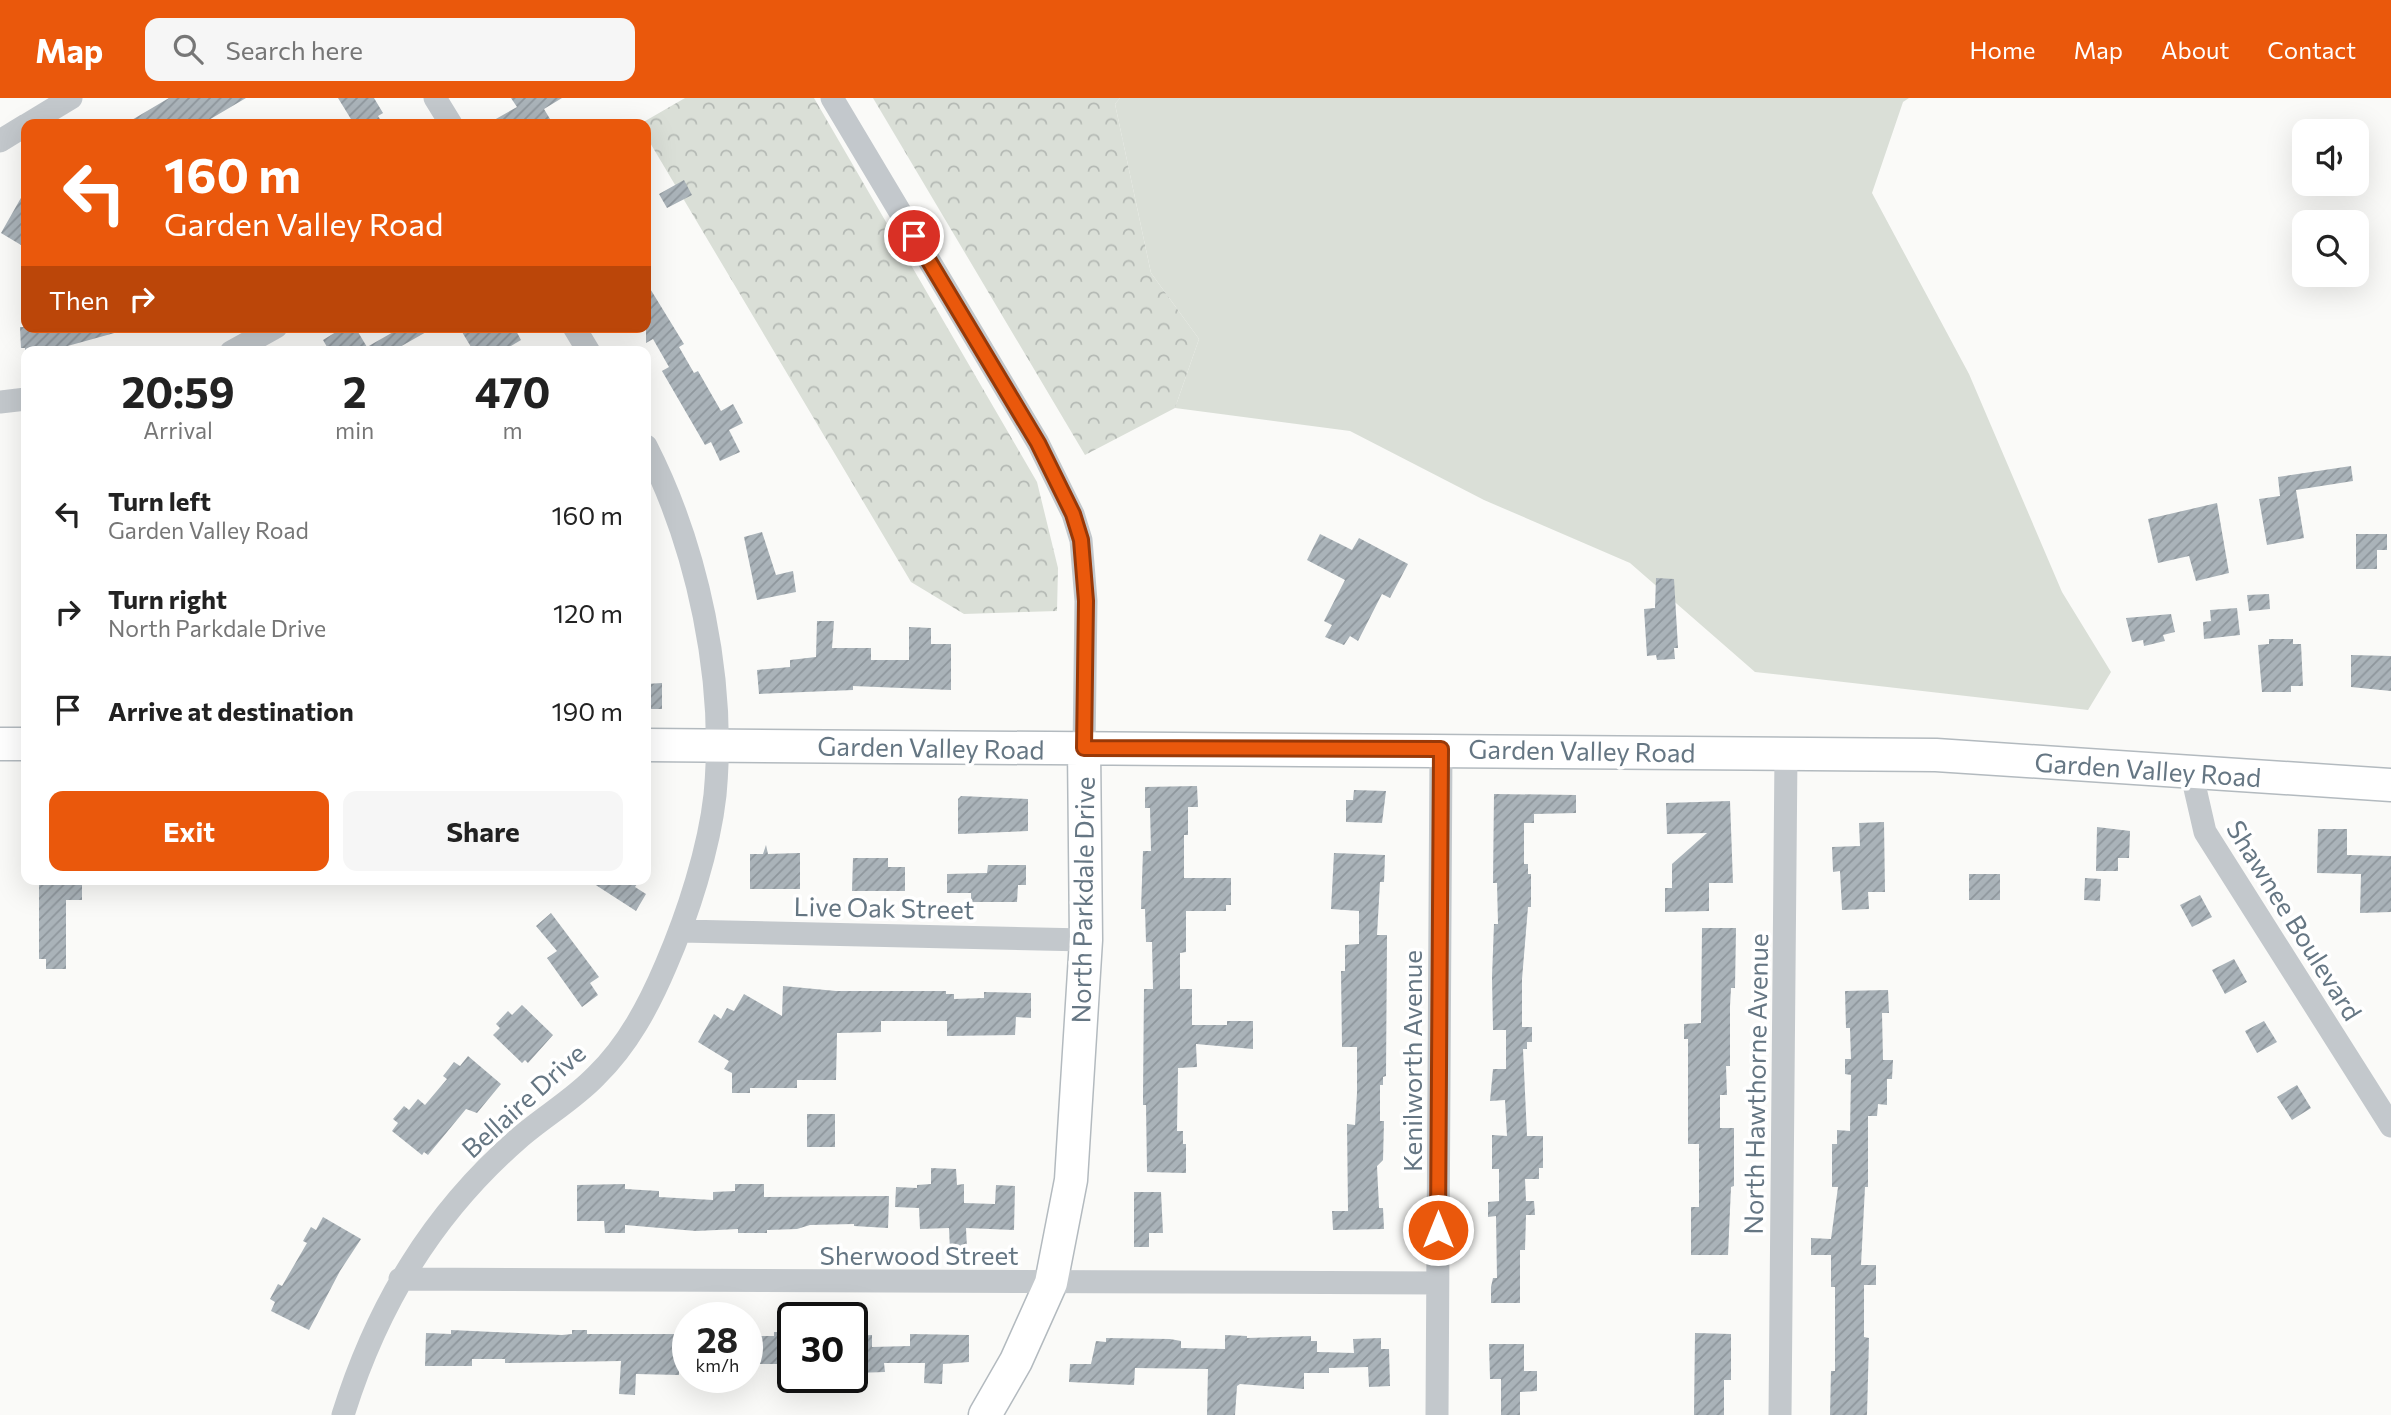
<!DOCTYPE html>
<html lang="en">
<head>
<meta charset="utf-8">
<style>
  :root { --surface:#fff; --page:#f6f6f6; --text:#222; --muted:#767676; --accent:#ea580c }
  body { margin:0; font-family:Commissioner,sans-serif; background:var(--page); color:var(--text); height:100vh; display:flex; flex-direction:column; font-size:26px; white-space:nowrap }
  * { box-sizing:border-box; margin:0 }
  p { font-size:23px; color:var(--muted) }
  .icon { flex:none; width:38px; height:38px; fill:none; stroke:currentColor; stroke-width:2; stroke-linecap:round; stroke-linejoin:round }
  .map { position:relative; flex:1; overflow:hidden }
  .panel { position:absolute; left:21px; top:248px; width:630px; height:539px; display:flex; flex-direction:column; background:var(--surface); border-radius:14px; box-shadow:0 7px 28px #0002 }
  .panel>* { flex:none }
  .banner { position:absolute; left:21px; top:21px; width:630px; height:214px; border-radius:14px; box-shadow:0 7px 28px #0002; background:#ea580c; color:#fff; overflow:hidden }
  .controls { position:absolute; left:2292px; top:21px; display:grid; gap:14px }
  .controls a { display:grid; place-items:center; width:77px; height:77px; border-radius:14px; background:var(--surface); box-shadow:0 7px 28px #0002; font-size:35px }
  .speed { position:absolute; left:672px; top:1204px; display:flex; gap:14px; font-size:35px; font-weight:700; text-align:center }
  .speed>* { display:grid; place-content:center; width:91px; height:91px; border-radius:50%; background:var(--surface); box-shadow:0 7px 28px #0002; line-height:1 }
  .speed small { font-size:18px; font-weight:400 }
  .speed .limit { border:4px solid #111; border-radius:10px; background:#fff; color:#111 }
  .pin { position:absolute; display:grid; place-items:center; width:60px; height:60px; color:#fff; margin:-30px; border:4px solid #fff; border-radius:50%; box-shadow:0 2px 7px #0007 }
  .me { position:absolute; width:77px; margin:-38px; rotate:0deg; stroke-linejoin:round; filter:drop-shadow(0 0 5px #0008) }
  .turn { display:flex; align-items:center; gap:24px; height:147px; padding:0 28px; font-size:32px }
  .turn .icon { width:91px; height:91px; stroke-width:2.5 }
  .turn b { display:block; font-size:49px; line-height:60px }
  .then { display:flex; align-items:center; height:66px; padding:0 28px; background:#0003; gap:14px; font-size:26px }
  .eta { display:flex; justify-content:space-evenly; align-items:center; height:119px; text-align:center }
  .eta b { font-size:42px; font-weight:700; line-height:49px }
  .primary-button { display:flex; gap:14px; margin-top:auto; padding:14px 28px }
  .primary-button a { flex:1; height:80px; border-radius:14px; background:var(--accent); color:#fff; font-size:28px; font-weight:700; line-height:80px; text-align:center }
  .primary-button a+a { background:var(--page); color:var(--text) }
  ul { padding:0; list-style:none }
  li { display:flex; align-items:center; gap:21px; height:98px; padding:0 28px }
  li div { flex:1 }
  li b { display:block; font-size:26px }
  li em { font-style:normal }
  header { display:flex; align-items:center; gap:42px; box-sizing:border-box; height:98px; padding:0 35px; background:var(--accent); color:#fff }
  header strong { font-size:33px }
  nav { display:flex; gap:38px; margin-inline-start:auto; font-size:24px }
  .search { width:490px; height:63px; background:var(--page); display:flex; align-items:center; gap:18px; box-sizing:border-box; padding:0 24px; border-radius:14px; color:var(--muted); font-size:26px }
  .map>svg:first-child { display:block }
  .green { fill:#dadfd7 }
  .forest { fill:url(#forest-crowns) }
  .building { fill:url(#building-hatch) }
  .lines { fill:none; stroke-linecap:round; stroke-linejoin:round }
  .secondary-casing { stroke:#b3babf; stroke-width:35 }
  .street { stroke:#c3c8cc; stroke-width:23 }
  .secondary { stroke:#fff; stroke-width:32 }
  .route-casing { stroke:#983908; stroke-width:18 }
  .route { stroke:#ea580c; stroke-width:12 }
  .labels { text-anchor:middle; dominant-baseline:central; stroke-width:7; stroke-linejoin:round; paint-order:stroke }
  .street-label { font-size:26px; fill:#657683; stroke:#fff }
</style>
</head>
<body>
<header>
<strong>Map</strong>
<div class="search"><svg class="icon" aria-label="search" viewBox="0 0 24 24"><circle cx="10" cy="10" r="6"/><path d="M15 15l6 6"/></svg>Search here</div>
<nav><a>Home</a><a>Map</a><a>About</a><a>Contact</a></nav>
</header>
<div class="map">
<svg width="2391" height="1317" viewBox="0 0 2391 1317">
  <defs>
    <pattern id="forest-crowns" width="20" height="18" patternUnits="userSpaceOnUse" patternTransform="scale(1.75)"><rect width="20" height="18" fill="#dadfd7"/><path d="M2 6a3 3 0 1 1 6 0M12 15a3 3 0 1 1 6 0" fill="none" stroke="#b4b9b4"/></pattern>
    <pattern id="building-hatch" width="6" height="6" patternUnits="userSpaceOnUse" patternTransform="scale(1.75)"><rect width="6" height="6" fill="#aab3b9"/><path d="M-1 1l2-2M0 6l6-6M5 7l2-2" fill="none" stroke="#8e969c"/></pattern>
  </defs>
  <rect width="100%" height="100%" fill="#fafaf8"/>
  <path class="green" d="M 1120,0 L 1909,0 L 1903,4 L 1872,95 L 1969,276 L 2062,494 L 2111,574 L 2088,612 L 1755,574 L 1630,465 L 1484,402 L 1350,333 L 1175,310 L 1199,241 L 1151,175 L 1115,6 Z"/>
  <path class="forest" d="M 685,0 L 814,0 L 1037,384 L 1058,470 L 1057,513 L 964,516 L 911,484 L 646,38 L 646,26 L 640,26 Z
    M 873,0 L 1120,0 L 1115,6 L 1151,175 L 1199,241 L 1175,310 L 1085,357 Z"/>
  <path class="building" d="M 169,0 L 246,0 L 202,26 L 125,26 Z
    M 338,0 L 374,0 L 383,15 L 378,18 L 383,26 L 354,26 Z
    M 511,0 L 562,0 L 544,11 L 553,26 L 487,26 L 517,9 Z
    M 684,82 L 692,97 L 667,110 L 659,96 Z
    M 26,91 L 26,150 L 1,135 Z
    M 646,184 L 684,246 L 679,249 L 694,275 L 698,273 L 721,313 L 733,306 L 743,325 L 729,332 L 740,354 L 720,363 L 711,344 L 705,347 L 662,273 L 669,269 L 653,241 L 646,245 Z
    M 20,229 L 117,229 L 118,234 L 64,249 L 25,254 L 25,250 L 21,250 Z
    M 344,229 L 355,229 L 367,249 L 402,229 L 435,229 L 391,254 L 330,254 L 323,242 Z
    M 459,229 L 514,229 L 521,242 L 501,254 L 474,254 Z
    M 2351,368 L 2353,383 L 2296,392 L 2304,440 L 2267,447 L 2259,401 L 2280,398 L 2278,379 Z
    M 2217,405 L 2229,475 L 2196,483 L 2189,458 L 2158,465 L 2148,421 Z
    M 762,434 L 776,477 L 793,473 L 796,494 L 757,502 L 744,439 Z
    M 1320,436 L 1352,452 L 1359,440 L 1408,466 L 1390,500 L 1382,496 L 1358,543 L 1350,538 L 1344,547 L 1325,539 L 1332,527 L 1324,523 L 1345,482 L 1307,462 Z
    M 2356,436 L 2387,436 L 2387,452 L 2377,452 L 2377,471 L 2356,471 Z
    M 1656,480 L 1674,481 L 1678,550 L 1674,550 L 1675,561 L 1657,562 L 1656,557 L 1647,558 L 1644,511 L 1655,510 Z
    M 2269,496 L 2270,511 L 2249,513 L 2247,497 Z
    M 2237,510 L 2240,537 L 2204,541 L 2203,524 L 2211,523 L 2210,512 Z
    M 2171,516 L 2175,534 L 2163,537 L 2165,543 L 2144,548 L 2143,542 L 2132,544 L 2126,520 Z
    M 817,523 L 834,523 L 832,550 L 871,550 L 871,562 L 909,562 L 909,529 L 931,530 L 931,546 L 951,546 L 951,592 L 853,588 L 853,592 L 759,596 L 757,572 L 790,569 L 790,562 L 816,559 Z
    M 2269,541 L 2293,541 L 2293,546 L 2301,546 L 2303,588 L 2291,588 L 2291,594 L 2262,594 L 2258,547 L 2269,546 Z
    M 2351,557 L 2391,558 L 2391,593 L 2351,589 Z
    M 662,585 L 662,611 L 646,611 L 646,586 Z
    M 1197,688 L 1198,709 L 1188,709 L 1188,737 L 1184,737 L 1184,780 L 1231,780 L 1231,807 L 1226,807 L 1226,813 L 1186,813 L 1186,854 L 1180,855 L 1180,891 L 1192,891 L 1192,927 L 1227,927 L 1227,923 L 1253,923 L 1253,951 L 1196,946 L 1197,969 L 1178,970 L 1177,1033 L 1183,1033 L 1183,1046 L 1186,1046 L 1186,1075 L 1147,1074 L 1146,1007 L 1143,1007 L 1143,998 L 1144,891 L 1153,891 L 1152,844 L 1146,844 L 1145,811 L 1141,811 L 1143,753 L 1151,753 L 1150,710 L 1145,710 L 1145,689 Z
    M 1354,692 L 1386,693 L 1382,725 L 1346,724 L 1346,702 L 1353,702 Z
    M 1494,696 L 1576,697 L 1576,715 L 1534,716 L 1534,725 L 1524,725 L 1524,766 L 1528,766 L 1528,776 L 1531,776 L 1531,809 L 1528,809 L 1522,881 L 1522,929 L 1532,929 L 1532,944 L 1527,944 L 1527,951 L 1523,951 L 1527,1038 L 1543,1038 L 1543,1070 L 1539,1070 L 1539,1081 L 1525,1081 L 1526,1103 L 1534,1103 L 1535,1117 L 1526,1117 L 1525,1152 L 1520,1152 L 1520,1205 L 1491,1205 L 1491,1189 L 1493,1180 L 1497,1180 L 1496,1118 L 1488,1119 L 1488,1104 L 1499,1103 L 1499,1071 L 1492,1071 L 1492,1037 L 1507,1038 L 1505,1002 L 1490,1003 L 1493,971 L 1506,971 L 1506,932 L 1493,932 L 1492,879 L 1494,826 L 1498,826 L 1497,785 L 1493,785 Z
    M 961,698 L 1028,701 L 1028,733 L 958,736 L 958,701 Z
    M 1730,703 L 1733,785 L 1709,785 L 1709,813 L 1665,814 L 1665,790 L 1672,790 L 1672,766 L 1707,735 L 1667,736 L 1666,705 Z
    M 1884,724 L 1885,794 L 1868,794 L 1869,811 L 1842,812 L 1840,773 L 1833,774 L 1832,749 L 1860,748 L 1859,725 Z
    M 2097,729 L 2130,733 L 2129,760 L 2118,760 L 2118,773 L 2096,773 Z
    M 2318,731 L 2347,731 L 2347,757 L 2391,758 L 2391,814 L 2360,815 L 2361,776 L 2317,775 Z
    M 766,747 L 768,756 L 800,755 L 800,791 L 750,791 L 750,756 L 763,756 Z
    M 1334,755 L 1385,757 L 1384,784 L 1380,784 L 1377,837 L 1387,837 L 1386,978 L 1383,979 L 1383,987 L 1380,987 L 1380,1023 L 1384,1023 L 1383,1062 L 1377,1068 L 1379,1110 L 1383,1110 L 1384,1131 L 1333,1132 L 1332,1113 L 1348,1113 L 1347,1026 L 1355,1027 L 1357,995 L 1357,949 L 1342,949 L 1341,873 L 1345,873 L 1345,847 L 1359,846 L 1359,813 L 1331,811 Z
    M 853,760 L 888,760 L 888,769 L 905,769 L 905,793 L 852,793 Z
    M 988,767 L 1026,767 L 1026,787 L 1018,787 L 1017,804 L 971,804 L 971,795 L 947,795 L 947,776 L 987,775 Z
    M 1969,776 L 2000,776 L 2000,802 L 1969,802 Z
    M 2085,780 L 2101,781 L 2100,803 L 2084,802 Z
    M 39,782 L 82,782 L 82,802 L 66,802 L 66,871 L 46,871 L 46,861 L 39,861 Z
    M 588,782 L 640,782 L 635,789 L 646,796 L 636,813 Z
    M 2200,797 L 2212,819 L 2192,829 L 2180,807 Z
    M 551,815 L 599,879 L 590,885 L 598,897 L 582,909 L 547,860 L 557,853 L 536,828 Z
    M 1702,830 L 1736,830 L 1735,890 L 1731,890 L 1730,908 L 1730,968 L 1726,968 L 1727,997 L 1720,997 L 1720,1030 L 1734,1030 L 1734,1088 L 1731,1089 L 1728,1157 L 1691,1157 L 1691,1109 L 1699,1109 L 1699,1046 L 1688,1046 L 1688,941 L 1684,941 L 1684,926 L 1701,925 Z
    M 2234,861 L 2247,884 L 2225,896 L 2212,872 Z
    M 783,888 L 836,893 L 946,893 L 946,896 L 954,896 L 954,901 L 984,900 L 984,894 L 1031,895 L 1031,920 L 1016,919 L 1015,937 L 947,938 L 947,923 L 881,923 L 881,934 L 837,935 L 836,982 L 797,982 L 797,990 L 750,990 L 750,995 L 732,995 L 732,975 L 724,971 L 729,963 L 698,944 L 714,916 L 721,921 L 727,910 L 734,913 L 744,896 L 782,918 Z
    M 1888,892 L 1889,915 L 1882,915 L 1883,962 L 1893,962 L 1892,981 L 1887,981 L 1887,1007 L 1878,1006 L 1877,1018 L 1868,1018 L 1868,1089 L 1865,1089 L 1861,1167 L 1876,1167 L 1876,1187 L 1864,1187 L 1864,1239 L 1869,1240 L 1867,1317 L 1830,1317 L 1831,1273 L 1835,1273 L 1835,1189 L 1831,1189 L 1831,1157 L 1811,1157 L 1811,1140 L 1831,1141 L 1838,1089 L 1832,1089 L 1832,1046 L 1837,1046 L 1837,1032 L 1850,1033 L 1851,977 L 1845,976 L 1845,961 L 1851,961 L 1850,930 L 1846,930 L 1845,893 Z
    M 522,907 L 553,937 L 528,965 L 525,962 L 522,965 L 493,937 L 500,930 L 496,926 L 508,913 L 512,917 Z
    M 2264,923 L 2277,944 L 2257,955 L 2245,933 Z
    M 468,958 L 501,986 L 477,1015 L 466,1011 L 428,1057 L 424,1054 L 422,1057 L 392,1033 L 398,1025 L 393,1021 L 404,1008 L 409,1012 L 418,1001 L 425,1007 L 447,981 L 443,978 L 454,964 L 460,968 Z
    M 2297,987 L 2311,1010 L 2292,1022 L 2277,999 Z
    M 807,1016 L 835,1016 L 835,1049 L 807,1049 Z
    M 931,1070 L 956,1071 L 957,1087 L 964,1086 L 964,1105 L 995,1106 L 996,1087 L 1015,1088 L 1014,1132 L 966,1130 L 967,1151 L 950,1152 L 949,1130 L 920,1131 L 919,1110 L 895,1109 L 896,1089 L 917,1090 L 917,1087 L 931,1086 Z
    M 625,1086 L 625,1091 L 659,1093 L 659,1099 L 713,1102 L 713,1094 L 735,1093 L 735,1086 L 764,1086 L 764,1099 L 889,1098 L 888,1130 L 854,1128 L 854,1126 L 810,1127 L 797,1131 L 767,1132 L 767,1135 L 738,1135 L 738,1131 L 696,1133 L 625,1127 L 625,1135 L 605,1135 L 604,1123 L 577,1123 L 577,1087 Z
    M 1134,1094 L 1161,1094 L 1163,1135 L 1149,1135 L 1149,1149 L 1134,1149 Z
    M 323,1119 L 361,1141 L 340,1173 L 309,1232 L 271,1213 L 275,1204 L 270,1201 L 278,1186 L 282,1188 L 307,1145 L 303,1143 L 311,1129 L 316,1132 Z
    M 451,1232 L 562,1237 L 572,1236 L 572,1232 L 587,1232 L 587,1236 L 679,1236 L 679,1277 L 636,1276 L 635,1297 L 619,1296 L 621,1263 L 505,1265 L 505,1261 L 472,1261 L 472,1268 L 425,1268 L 426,1235 L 451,1236 Z
    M 774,1234 L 793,1234 L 793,1266 L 759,1266 L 759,1238 L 774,1238 Z
    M 1695,1235 L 1731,1236 L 1731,1282 L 1724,1282 L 1724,1317 L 1694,1317 Z
    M 910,1236 L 969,1237 L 969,1264 L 943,1266 L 942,1286 L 924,1285 L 925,1265 L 884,1265 L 885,1274 L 855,1275 L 855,1267 L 852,1267 L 852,1238 L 872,1237 L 872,1249 L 910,1248 Z
    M 1225,1237 L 1247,1238 L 1247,1240 L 1311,1238 L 1311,1243 L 1317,1243 L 1317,1254 L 1354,1255 L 1353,1241 L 1381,1240 L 1381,1251 L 1389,1251 L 1390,1288 L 1369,1289 L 1368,1269 L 1329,1270 L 1329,1275 L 1304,1275 L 1304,1291 L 1240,1286 L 1237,1288 L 1235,1317 L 1207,1317 L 1208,1271 L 1135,1270 L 1134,1287 L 1069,1284 L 1070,1266 L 1091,1266 L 1096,1243 L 1106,1244 L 1106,1240 L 1170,1241 L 1181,1243 L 1181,1250 L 1225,1251 Z
    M 1489,1246 L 1524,1246 L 1524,1273 L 1537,1273 L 1537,1293 L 1520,1294 L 1520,1317 L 1501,1317 L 1501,1281 L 1490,1281 Z"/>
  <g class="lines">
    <defs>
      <path id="secondary" d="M 0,646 L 26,646
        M 646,647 L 1936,657 L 2391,687
        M 985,1317 L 1016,1263 L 1051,1185 L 1071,1082 L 1086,842 L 1084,650"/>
    </defs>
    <use href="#secondary" class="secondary-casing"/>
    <path class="street" d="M 435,0 L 451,26
      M 832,0 L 1038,345 L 1073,416 L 1081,442 L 1086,503 L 1084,650
      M 28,26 L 71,0
      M 0,43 L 26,27
      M 574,229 L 589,254
      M 231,254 L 276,229
      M 0,304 L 26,301
      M 2191,673 L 2205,734 L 2391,1028
      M 681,833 L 1086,842
      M 400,1181 L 1437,1185
      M 343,1317 C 377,1208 432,1116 518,1041 C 543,1019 573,1002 596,978 C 628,947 649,907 666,867 C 688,816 709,751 715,697 C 726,582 698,450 646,348
      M 1437,1317 L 1441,651
      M 1780,1317 L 1786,655"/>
    <use href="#secondary" class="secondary"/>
  </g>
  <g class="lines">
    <defs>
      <path id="route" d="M 914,138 L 1038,345 L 1073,416 L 1081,442 L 1086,503 L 1084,650 L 1441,651 L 1438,1132"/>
    </defs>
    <use href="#route" class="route-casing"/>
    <use href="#route" class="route"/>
  </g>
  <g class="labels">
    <g class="street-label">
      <text transform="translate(931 649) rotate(1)">Garden Valley Road</text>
      <text transform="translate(1582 652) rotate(1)">Garden Valley Road</text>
      <text transform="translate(2148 671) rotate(4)">Garden Valley Road</text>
      <text transform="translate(1082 802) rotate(-89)">North Parkdale Drive</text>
      <text transform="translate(884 809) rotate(1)">Live Oak Street</text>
      <text transform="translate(2295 822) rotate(58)">Shawnee Boulevard</text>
      <text transform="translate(1411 963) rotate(-90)">Kenilworth Avenue</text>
      <text transform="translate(1755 986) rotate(-89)">North Hawthorne Avenue</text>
      <text transform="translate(523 1002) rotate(-42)">Bellaire Drive</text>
      <text x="919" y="1156">Sherwood Street</text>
    </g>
  </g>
</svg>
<div class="controls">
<a><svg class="icon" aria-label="sound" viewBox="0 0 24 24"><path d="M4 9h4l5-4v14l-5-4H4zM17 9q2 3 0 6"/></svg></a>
<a><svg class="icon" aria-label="search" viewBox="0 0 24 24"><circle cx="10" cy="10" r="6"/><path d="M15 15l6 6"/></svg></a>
</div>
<div class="speed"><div>28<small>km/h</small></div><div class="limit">30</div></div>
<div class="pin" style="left:914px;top:138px;background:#d93025"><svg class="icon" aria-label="arrive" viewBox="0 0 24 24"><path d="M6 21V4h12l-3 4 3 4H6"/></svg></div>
<svg class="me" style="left:1438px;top:1132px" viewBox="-20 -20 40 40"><circle r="17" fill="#ea580c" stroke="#fff" stroke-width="3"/><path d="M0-11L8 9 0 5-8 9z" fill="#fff"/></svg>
<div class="banner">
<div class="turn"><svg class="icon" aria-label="left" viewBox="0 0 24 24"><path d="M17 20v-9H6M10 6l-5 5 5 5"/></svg><div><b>160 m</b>Garden Valley Road</div></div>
<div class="then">Then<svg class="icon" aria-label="right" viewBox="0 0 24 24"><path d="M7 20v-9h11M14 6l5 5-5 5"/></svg></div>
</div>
<section class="panel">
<div class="eta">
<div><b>20:59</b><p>Arrival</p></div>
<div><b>2</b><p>min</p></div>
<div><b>470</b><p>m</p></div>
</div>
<ul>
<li><svg class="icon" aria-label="left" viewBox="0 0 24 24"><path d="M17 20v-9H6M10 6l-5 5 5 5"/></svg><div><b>Turn left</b><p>Garden Valley Road</p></div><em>160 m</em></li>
<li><svg class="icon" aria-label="right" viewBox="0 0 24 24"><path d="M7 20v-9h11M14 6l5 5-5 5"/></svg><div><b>Turn right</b><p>North Parkdale Drive</p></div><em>120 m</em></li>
<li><svg class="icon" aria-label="arrive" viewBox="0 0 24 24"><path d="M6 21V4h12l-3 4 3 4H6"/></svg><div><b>Arrive at destination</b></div><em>190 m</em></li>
</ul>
<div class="primary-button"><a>Exit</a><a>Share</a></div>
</section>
</div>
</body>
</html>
